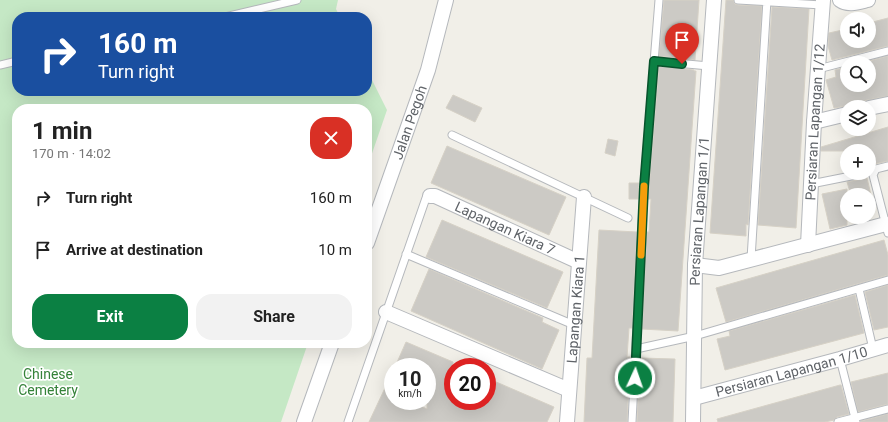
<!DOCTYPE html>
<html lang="en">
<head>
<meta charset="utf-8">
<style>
  :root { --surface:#fff; --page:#f2f2f2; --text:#222; --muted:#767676; --accent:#0b8043 }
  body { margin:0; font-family:Roboto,sans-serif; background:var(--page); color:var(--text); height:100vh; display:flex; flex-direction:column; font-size:15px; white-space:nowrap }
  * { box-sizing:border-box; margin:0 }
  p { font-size:13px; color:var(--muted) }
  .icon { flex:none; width:22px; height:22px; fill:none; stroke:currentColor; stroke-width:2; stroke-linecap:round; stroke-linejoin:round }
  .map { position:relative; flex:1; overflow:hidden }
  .details { position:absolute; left:12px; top:104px; width:360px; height:244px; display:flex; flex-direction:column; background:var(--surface); border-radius:16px; box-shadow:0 4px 16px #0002 }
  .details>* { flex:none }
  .top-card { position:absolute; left:12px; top:12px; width:360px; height:84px; border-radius:16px; box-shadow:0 4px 16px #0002; background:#1a4fa0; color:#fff; overflow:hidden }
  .controls { position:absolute; left:840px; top:12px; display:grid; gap:8px }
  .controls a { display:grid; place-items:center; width:36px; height:36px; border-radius:50%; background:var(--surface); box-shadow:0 4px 16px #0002; font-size:20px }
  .speed { position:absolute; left:384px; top:358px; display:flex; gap:8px; font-size:20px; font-weight:700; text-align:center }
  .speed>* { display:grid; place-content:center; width:52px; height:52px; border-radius:50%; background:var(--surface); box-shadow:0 4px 16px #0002; line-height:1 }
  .speed small { font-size:10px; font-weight:400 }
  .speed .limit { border:6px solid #d22; background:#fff; color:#111 }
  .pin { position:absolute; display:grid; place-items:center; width:34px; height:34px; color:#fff; margin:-41px -17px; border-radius:50% 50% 50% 0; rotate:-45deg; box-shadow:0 0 4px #0007 }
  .pin .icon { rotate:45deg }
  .me { position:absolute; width:44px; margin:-22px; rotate:3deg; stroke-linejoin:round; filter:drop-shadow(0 0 3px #0008) }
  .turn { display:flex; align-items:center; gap:14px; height:84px; padding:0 20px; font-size:18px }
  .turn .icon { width:52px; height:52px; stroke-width:2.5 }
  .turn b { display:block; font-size:28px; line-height:34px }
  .round { display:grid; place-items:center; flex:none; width:42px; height:42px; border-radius:16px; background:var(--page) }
  .summary { display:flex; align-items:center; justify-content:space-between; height:68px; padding:0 20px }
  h1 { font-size:24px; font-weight:700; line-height:30px }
  .button { display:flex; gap:8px; margin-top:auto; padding:8px 20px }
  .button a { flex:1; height:46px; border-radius:16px; background:var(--accent); color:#fff; font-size:16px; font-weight:700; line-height:46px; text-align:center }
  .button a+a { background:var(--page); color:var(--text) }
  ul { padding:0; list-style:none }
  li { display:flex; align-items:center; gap:12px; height:52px; padding:0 20px }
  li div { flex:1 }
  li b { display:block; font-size:15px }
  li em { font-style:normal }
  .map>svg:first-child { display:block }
  .green { fill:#c5e8c5 }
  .building { fill:#cccac5; stroke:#d6d1c6 }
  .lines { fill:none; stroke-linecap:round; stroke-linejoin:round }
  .service-casing { stroke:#b5b8bc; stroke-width:9 }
  .minor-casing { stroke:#b5b8bc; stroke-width:16 }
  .service { stroke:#fff; stroke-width:7 }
  .minor { stroke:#fff; stroke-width:14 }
  .route-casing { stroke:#07532c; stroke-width:10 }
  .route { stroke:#0b8043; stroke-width:7 }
  .slow { stroke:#f59e0b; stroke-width:7 }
  .labels { text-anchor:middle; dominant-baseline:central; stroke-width:3.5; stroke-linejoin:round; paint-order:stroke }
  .street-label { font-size:14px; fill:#5f6368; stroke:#fff }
  .park-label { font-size:14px; fill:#348238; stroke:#fff }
</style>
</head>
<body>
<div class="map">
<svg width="888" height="422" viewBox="0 0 888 422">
  <rect width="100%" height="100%" fill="#f1efe8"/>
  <path class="green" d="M 0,0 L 338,0 L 336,9 L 340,17 L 17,17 L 17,91 L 367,91 L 367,70 L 387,110 L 367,168 L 367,109 L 17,109 L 17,343 L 308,343 L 281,422 L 0,422 Z"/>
  <path class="building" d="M 664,0 L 699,0 L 695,60 L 659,56 Z
    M 726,0 L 733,0 L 735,4 L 738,5 L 762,6 L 748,225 L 746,224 L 746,236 L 710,233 Z
    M 772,7 L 809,9 L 796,228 L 758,225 Z
    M 888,18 L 888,46 L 832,60 L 828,46 L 829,33 L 847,29 L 847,41 L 869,41 L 869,23 Z
    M 888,56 L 888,96 L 867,100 L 863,102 L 861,107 L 845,106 L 834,108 L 826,80 L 836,77 L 835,70 L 847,67 L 847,85 L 869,85 L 869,61 Z
    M 659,66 L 694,70 L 694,71 L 696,71 L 678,331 L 642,329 L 647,232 L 649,232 L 651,199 L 648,199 L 649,187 Z
    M 453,95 L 482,108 L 475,122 L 446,108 Z
    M 888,127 L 888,161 L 874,164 L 871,168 L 869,169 L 869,151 L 821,151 L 821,147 Z
    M 608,139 L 618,141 L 615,156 L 605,153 Z
    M 447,146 L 566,197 L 549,235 L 431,183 Z
    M 867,178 L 871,195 L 851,195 L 847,182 Z
    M 629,183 L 639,183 L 638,199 L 629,199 Z
    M 847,189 L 847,225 L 830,229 L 822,194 Z
    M 442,220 L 563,272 L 547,308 L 426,257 Z
    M 599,230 L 637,232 L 632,328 L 629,328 L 627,357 L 630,357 L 627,422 L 584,422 L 587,358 L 592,358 Z
    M 884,240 L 888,255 L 888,275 L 726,322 L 716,288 Z
    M 429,269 L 543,318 L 542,322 L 559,330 L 542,369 L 411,311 Z
    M 888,285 L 888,327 L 874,330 L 865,292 Z
    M 855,295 L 864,333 L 725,370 L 717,339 L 730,336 L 729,331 Z
    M 406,342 L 453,362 L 453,401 L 487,401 L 487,378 L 554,407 L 547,422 L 369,422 L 393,371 L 393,401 L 410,401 L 427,409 L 427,367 L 395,367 Z
    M 640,358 L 675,359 L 673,422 L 637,422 Z
    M 888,373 L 888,404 L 858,412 L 851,382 Z
    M 840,385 L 841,385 L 849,414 L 837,417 L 834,420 L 825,422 L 718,422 L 717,419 Z
    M 888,414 L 888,422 L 861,422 L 861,421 Z"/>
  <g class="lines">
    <defs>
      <path id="service" d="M 738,0 L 822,5
        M 225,17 L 297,0
        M 654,61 L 709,66
        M 0,65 L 17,61
        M 818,69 L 888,51
        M 452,135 L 628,218
        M 888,166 L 876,169 L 873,175 L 888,233
        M 811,184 L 866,173
        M 406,254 L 574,325
        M 751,259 L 767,0
        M 859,289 L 873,349
        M 636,349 L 695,336 L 888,280
        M 840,359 L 856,422
        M 348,422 L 426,198 L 430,196
        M 632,422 L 644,187 L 659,0
        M 838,422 L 888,409"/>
      <g id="minor">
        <path d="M 840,0 C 848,6 859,2 868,0"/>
        <path d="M 869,108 L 888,104"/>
        <path d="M 814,122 L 847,114"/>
        <path id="s1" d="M 430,196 L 435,196 L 579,262"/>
        <path id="s2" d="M 367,243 L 428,70 L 446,0"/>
        <path id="s3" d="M 808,245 L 814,122 L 823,0"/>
        <path d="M 695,265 L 719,268 L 886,224"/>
        <path d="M 386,312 L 569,390"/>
        <path id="s4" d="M 694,398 L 840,359 L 888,345"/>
        <path d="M 304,422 L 332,343"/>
        <path id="s5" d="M 567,422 L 584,197"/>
        <path id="s6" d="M 693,422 L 695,265 L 714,0"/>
      </g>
    </defs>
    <use href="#service" class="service-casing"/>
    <use href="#minor" class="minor-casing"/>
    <use href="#service" class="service"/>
    <use href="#minor" class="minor"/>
  </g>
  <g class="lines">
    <defs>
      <path id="route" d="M 635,378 L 644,187 L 654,61 L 682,64"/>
    </defs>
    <use href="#route" class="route-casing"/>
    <use href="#route" class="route"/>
    <path class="slow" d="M 641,255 L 644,186"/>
  </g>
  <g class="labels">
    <g class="street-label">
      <text stroke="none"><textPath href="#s2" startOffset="128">Jalan Pegoh</textPath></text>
      <text stroke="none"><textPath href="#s3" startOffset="123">Persiaran Lapangan 1/12</textPath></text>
      <text stroke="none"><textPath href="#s6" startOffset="211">Persiaran Lapangan 1/1</textPath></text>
      <text stroke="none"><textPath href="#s1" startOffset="82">Lapangan Kiara 7</textPath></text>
      <text stroke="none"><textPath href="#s5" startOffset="113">Lapangan Kiara 1</textPath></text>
      <text stroke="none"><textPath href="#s4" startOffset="101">Persiaran Lapangan 1/10</textPath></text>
    </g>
    <g class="park-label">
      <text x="48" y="374">Chinese<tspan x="48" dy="16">Cemetery</tspan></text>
    </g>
  </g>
</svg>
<div class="controls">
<a><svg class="icon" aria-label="sound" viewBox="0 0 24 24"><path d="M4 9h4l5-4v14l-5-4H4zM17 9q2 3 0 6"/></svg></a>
<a><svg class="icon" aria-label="search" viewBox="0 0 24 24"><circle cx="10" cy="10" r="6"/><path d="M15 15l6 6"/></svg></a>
<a><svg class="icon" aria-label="layers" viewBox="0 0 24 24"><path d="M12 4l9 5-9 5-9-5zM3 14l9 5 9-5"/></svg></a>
<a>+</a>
<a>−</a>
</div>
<div class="speed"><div>10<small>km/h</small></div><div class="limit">20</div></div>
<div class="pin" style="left:682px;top:64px;background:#d93025"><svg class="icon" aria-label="arrive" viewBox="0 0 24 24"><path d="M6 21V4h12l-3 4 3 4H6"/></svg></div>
<svg class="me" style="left:635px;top:378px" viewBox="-20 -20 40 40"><circle r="17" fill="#0b8043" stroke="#fff" stroke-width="3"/><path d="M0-11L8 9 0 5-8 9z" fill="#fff"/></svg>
<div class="top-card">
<div class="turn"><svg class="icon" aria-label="right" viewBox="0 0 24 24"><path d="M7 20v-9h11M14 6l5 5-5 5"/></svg><div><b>160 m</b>Turn right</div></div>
</div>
<section class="details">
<div class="summary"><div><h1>1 min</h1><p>170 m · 14:02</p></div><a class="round" style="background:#d93025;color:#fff"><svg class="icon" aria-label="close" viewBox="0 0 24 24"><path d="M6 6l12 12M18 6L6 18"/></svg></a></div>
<ul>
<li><svg class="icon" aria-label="right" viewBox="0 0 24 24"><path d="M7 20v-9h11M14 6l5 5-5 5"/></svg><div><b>Turn right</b></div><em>160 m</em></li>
<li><svg class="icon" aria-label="arrive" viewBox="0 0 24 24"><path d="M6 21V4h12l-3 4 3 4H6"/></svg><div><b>Arrive at destination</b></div><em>10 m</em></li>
</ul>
<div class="button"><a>Exit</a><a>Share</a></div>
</section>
</div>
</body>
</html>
